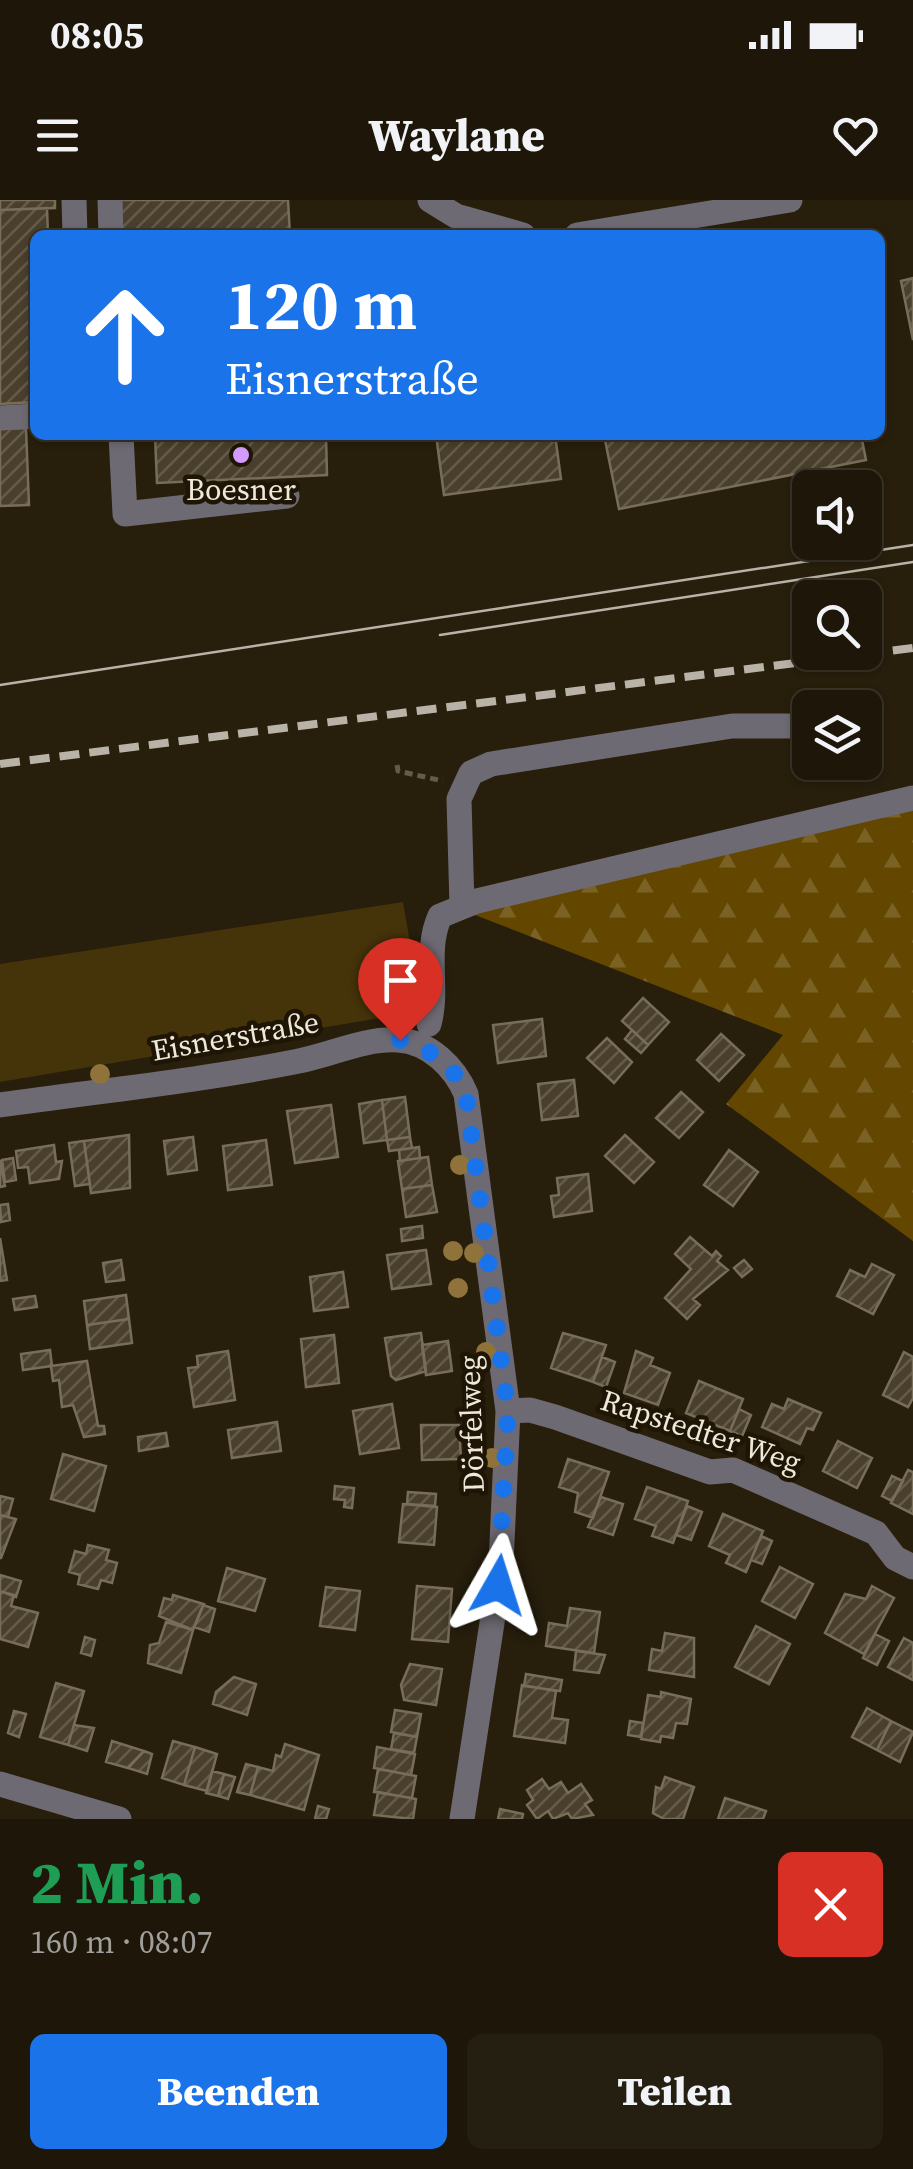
<!DOCTYPE html>
<html lang="de">
<head>
<meta charset="utf-8">
<style>
  :root { --surface:#1d1609; --page:#251f12; --text:#f1f3f6; --muted:#a09f9c; --line:#3b352a; --accent:#1a73e8 }
  body { margin:0; font-family:"Source Serif 4",serif; background:var(--page); color:var(--text); height:100vh; display:flex; flex-direction:column; font-size:38px; white-space:nowrap }
  * { box-sizing:border-box; margin:0 }
  p { font-size:32px; color:var(--muted) }
  .icon { flex:none; width:55px; height:55px; fill:none; stroke:currentColor; stroke-width:2; stroke-linecap:round; stroke-linejoin:round }
  .map { position:relative; height:1619px; overflow:hidden }
  .panel { display:flex; flex-direction:column; background:var(--surface); flex:1 }
  .panel>* { flex:none }
  .banner { position:absolute; left:30px; top:30px; width:855px; height:210px; border-radius:15px; box-shadow:0 2px 8px #0004,0 0 0 2px var(--line); background:#1a73e8; color:#fff; overflow:hidden }
  .tools { position:absolute; left:792px; top:270px; display:grid; gap:20px }
  .tools a { display:grid; place-items:center; width:90px; height:90px; border-radius:15px; background:var(--surface); box-shadow:0 2px 8px #0004,0 0 0 2px var(--line); font-size:50px }
  .pin { position:absolute; display:grid; place-items:center; width:85px; height:85px; color:#fff; margin:-102px -42px; border-radius:50% 50% 50% 0; rotate:-45deg; box-shadow:0 0 10px #0007 }
  .pin .icon { rotate:45deg }
  .me { position:absolute; width:110px; margin:-55px; rotate:6deg; stroke-linejoin:round; filter:drop-shadow(0 0 8px #0008) }
  .turn { display:flex; align-items:center; gap:35px; height:210px; padding:0 30px; font-size:45px }
  .turn .icon { width:130px; height:130px; stroke-width:2.5 }
  .turn b { display:block; font-size:70px; line-height:85px }
  .round { display:grid; place-items:center; flex:none; width:105px; height:105px; border-radius:15px; background:var(--page) }
  .head { display:flex; align-items:center; justify-content:space-between; height:170px; padding:0 30px }
  h1 { font-size:60px; font-weight:800; line-height:75px; color:#1e9e55 }
  .action { display:flex; gap:20px; margin-top:auto; padding:20px 30px }
  .action a { flex:1; height:115px; border-radius:15px; background:var(--accent); color:#fff; font-size:40px; font-weight:800; line-height:115px; text-align:center }
  .action a+a { background:var(--page); color:var(--text) }
  .status { display:flex; justify-content:space-between; align-items:center; height:70px; padding:0 50px; background:var(--surface); direction:ltr }
  .status svg { height:28px; fill:currentColor }
  header { display:flex; justify-content:space-between; align-items:center; height:130px; padding:0 30px; background:var(--surface); font-size:45px; font-weight:800 }
  .map>svg:first-child { display:block }
  .forest { fill:url(#forest-firs) }
  .garden { fill:#453309 }
  .building { fill:url(#building-hatch); stroke:#786d59; stroke-width:2.5 }
  .lines { fill:none; stroke-linecap:round; stroke-linejoin:round }
  .path { stroke:#645b4c; stroke-width:5; stroke-dasharray:8 5; stroke-linecap:butt }
  .minor { stroke:#6e6a73; stroke-width:25 }
  .tram { stroke:#b9b2a6; stroke-width:2.5 }
  .rail { stroke:#b9b2a6; stroke-width:8; stroke-dasharray:20 10; stroke-linecap:butt }
  .tree { fill:#8f733b }
  .route { stroke:#1a73e8; stroke-width:18; stroke-dasharray:0 32.4 }
  .poi-dot { fill:#d39cfc; stroke:#1e1504; stroke-width:4 }
  .labels { text-anchor:middle; dominant-baseline:central; stroke-width:9; stroke-linejoin:round; paint-order:stroke }
  .poi-label { font-size:30px; fill:#ede7dc; stroke:#1e1504 }
  .street-label { font-size:30px; fill:#ede7dc; stroke:#1e1504 }
</style>
</head>
<body>
<div class="status"><b>08:05</b><svg viewBox="0 0 49 12"><path d="M0 12V9h3v3zM5 12V6h3v6zM10 12V3h3v9zM15 12V0h3v12zM26 1h20v11H26zM47 4h2v5h-2z"/></svg></div>
<header><svg class="icon" aria-label="menu" viewBox="0 0 24 24"><path d="M4 6h16M4 12h16M4 18h16"/></svg>Waylane<svg class="icon" aria-label="heart" viewBox="0 0 24 24"><path d="M12 20l-8-8c-3-5 5-10 8-4 3-6 11-1 8 4z"/></svg></header>
<div class="map">
<svg width="913" height="1619" viewBox="0 0 913 1619">
  <defs>
    <pattern id="forest-firs" width="22" height="20" patternUnits="userSpaceOnUse" patternTransform="scale(2.5)"><rect width="22" height="20" fill="#634700"/><path d="M5 1l3.5 6h-7zM16 11l3.5 6h-7z" fill="#7a6225"/></pattern>
    <pattern id="building-hatch" width="6" height="6" patternUnits="userSpaceOnUse" patternTransform="scale(2.5)"><rect width="6" height="6" fill="#493f2c"/><path d="M-1 1l2-2M0 6l6-6M5 7l2-2" fill="none" stroke="#645b4a"/></pattern>
  </defs>
  <rect width="100%" height="100%" fill="#271e0c"/>
  <path class="forest" d="M 913,608 L 913,1041 L 726,904 L 783,835 L 470,713 Z"/>
  <path class="garden" d="M 403,702 L 422,811 L 0,882 L 0,764 Z"/>
  <path class="building" d="M 0,0 L 55,0 L 55,8 L 0,10 Z
    M 118,0 L 288,0 L 290,35 L 119,35 Z
    M 47,8 L 48,35 L 35,35 L 35,202 L 0,204 L 0,10 Z
    M 913,78 L 913,140 L 901,81 Z
    M 26,228 L 29,305 L 0,306 L 0,229 Z
    M 155,235 L 326,235 L 327,275 L 157,283 Z
    M 436,235 L 555,235 L 561,279 L 444,295 Z
    M 604,235 L 861,235 L 866,260 L 619,309 Z
    M 643,798 L 669,822 L 648,845 L 622,821 Z
    M 542,819 L 546,856 L 498,863 L 493,825 Z
    M 632,830 L 648,845 L 641,853 L 625,839 Z
    M 721,834 L 744,855 L 719,881 L 697,860 Z
    M 607,838 L 632,862 L 614,883 L 587,858 Z
    M 574,880 L 578,916 L 542,920 L 538,884 Z
    M 681,892 L 703,912 L 679,938 L 656,918 Z
    M 405,897 L 410,937 L 387,940 L 382,900 Z
    M 382,900 L 387,940 L 364,943 L 359,904 Z
    M 331,905 L 338,957 L 295,963 L 287,911 Z
    M 129,935 L 130,988 L 91,993 L 84,941 Z
    M 625,935 L 654,962 L 634,983 L 605,956 Z
    M 193,937 L 197,970 L 168,974 L 164,941 Z
    M 410,937 L 412,948 L 389,951 L 387,940 Z
    M 266,940 L 272,985 L 228,990 L 223,946 Z
    M 84,941 L 90,984 L 75,986 L 69,943 Z
    M 54,945 L 56,962 L 62,961 L 59,979 L 30,983 L 28,967 L 18,968 L 16,951 Z
    M 419,947 L 420,958 L 400,961 L 399,950 Z
    M 729,950 L 758,972 L 733,1006 L 704,985 Z
    M 428,957 L 432,985 L 402,989 L 398,961 Z
    M 13,958 L 16,980 L 5,982 L 2,960 Z
    M 0,960 L 5,986 L 0,987 Z
    M 588,974 L 592,1011 L 554,1017 L 551,996 L 559,995 L 557,978 Z
    M 432,985 L 437,1012 L 406,1017 L 402,989 Z
    M 8,1004 L 10,1020 L 1,1022 L 0,1005 Z
    M 422,1026 L 423,1038 L 402,1041 L 401,1029 Z
    M 690,1037 L 712,1056 L 716,1051 L 721,1056 L 717,1061 L 728,1070 L 693,1099 L 700,1105 L 687,1119 L 665,1098 L 691,1069 L 675,1054 Z
    M 0,1038 L 7,1080 L 0,1081 Z
    M 426,1050 L 431,1084 L 392,1089 L 387,1055 Z
    M 121,1060 L 124,1080 L 106,1082 L 103,1063 Z
    M 744,1060 L 752,1069 L 742,1077 L 734,1068 Z
    M 872,1064 L 894,1075 L 873,1114 L 837,1096 L 850,1070 L 865,1077 Z
    M 343,1072 L 348,1107 L 314,1111 L 310,1077 Z
    M 126,1095 L 129,1119 L 87,1125 L 84,1101 Z
    M 35,1096 L 37,1107 L 15,1110 L 13,1099 Z
    M 129,1119 L 132,1143 L 90,1149 L 87,1125 Z
    M 421,1133 L 426,1171 L 396,1180 L 391,1176 L 385,1138 Z
    M 563,1133 L 606,1145 L 593,1182 L 551,1168 Z
    M 334,1135 L 339,1183 L 306,1187 L 301,1139 Z
    M 448,1141 L 452,1171 L 426,1175 L 422,1145 Z
    M 50,1150 L 52,1166 L 23,1170 L 21,1154 Z
    M 228,1151 L 235,1200 L 194,1207 L 188,1168 L 198,1167 L 197,1156 Z
    M 636,1151 L 653,1158 L 650,1165 L 670,1173 L 658,1205 L 624,1193 Z
    M 904,1152 L 913,1157 L 913,1198 L 908,1207 L 883,1195 Z
    M 602,1157 L 615,1162 L 606,1187 L 593,1182 Z
    M 87,1161 L 98,1226 L 104,1226 L 105,1234 L 84,1237 L 73,1205 L 62,1207 L 59,1180 L 53,1181 L 51,1166 Z
    M 699,1181 L 743,1199 L 730,1231 L 686,1213 Z
    M 788,1199 L 821,1213 L 813,1230 L 807,1228 L 800,1244 L 762,1227 L 772,1204 L 784,1209 Z
    M 392,1204 L 399,1248 L 360,1254 L 353,1211 Z
    M 739,1209 L 751,1215 L 742,1236 L 730,1231 Z
    M 277,1222 L 281,1251 L 232,1258 L 228,1230 Z
    M 421,1225 L 459,1225 L 461,1259 L 422,1260 Z
    M 166,1233 L 168,1246 L 139,1251 L 138,1237 Z
    M 838,1241 L 872,1258 L 857,1288 L 823,1271 Z
    M 63,1254 L 106,1266 L 94,1311 L 51,1299 Z
    M 568,1259 L 609,1272 L 593,1318 L 575,1312 L 578,1293 L 559,1287 Z
    M 908,1270 L 913,1272 L 913,1314 L 891,1303 Z
    M 892,1276 L 903,1281 L 892,1301 L 882,1296 Z
    M 335,1286 L 354,1288 L 352,1308 L 344,1307 L 345,1300 L 334,1299 Z
    M 647,1287 L 688,1301 L 673,1343 L 652,1336 L 656,1326 L 635,1319 Z
    M 408,1292 L 436,1294 L 435,1306 L 407,1304 Z
    M 0,1296 L 13,1299 L 8,1317 L 0,1315 Z
    M 601,1297 L 623,1304 L 613,1335 L 588,1327 Z
    M 403,1304 L 437,1307 L 434,1345 L 399,1342 Z
    M 687,1306 L 702,1312 L 691,1340 L 676,1335 Z
    M 723,1314 L 763,1331 L 746,1372 L 726,1363 L 730,1355 L 709,1346 Z
    M 0,1315 L 16,1319 L 1,1358 L 0,1358 Z
    M 761,1336 L 772,1341 L 762,1364 L 751,1360 Z
    M 88,1345 L 109,1350 L 106,1360 L 117,1363 L 112,1383 L 101,1380 L 98,1389 L 78,1384 L 80,1375 L 69,1372 L 75,1351 L 86,1354 Z
    M 780,1367 L 813,1384 L 795,1418 L 762,1401 Z
    M 227,1368 L 265,1379 L 255,1411 L 218,1401 Z
    M 0,1375 L 21,1381 L 16,1397 L 0,1391 Z
    M 417,1386 L 452,1389 L 448,1442 L 412,1439 Z
    M 872,1386 L 894,1398 L 864,1454 L 825,1433 L 845,1394 L 866,1399 Z
    M 326,1387 L 360,1391 L 355,1430 L 320,1426 Z
    M 0,1391 L 14,1395 L 11,1406 L 38,1413 L 28,1447 L 0,1439 Z
    M 173,1395 L 204,1404 L 193,1430 L 159,1416 L 164,1398 L 172,1400 Z
    M 203,1405 L 215,1409 L 209,1432 L 194,1427 Z
    M 570,1408 L 600,1412 L 594,1453 L 546,1446 L 549,1423 L 567,1426 Z
    M 166,1422 L 193,1430 L 181,1473 L 148,1463 L 150,1445 L 159,1443 Z
    M 756,1426 L 790,1444 L 769,1484 L 735,1467 Z
    M 665,1433 L 694,1438 L 694,1477 L 649,1470 L 652,1449 L 662,1451 Z
    M 875,1434 L 889,1441 L 877,1465 L 863,1458 Z
    M 85,1437 L 95,1440 L 91,1456 L 81,1453 Z
    M 904,1438 L 913,1443 L 913,1480 L 888,1467 Z
    M 576,1451 L 605,1455 L 599,1473 L 574,1470 Z
    M 410,1464 L 442,1469 L 436,1505 L 404,1500 L 401,1485 Z
    M 526,1474 L 562,1480 L 560,1491 L 524,1486 Z
    M 234,1477 L 256,1484 L 247,1515 L 213,1504 L 216,1492 Z
    M 56,1483 L 84,1491 L 68,1545 L 40,1537 Z
    M 522,1485 L 556,1491 L 552,1518 L 568,1520 L 565,1543 L 514,1536 Z
    M 661,1492 L 691,1499 L 687,1524 L 676,1523 L 673,1538 L 661,1536 L 660,1542 L 641,1539 L 648,1495 L 661,1497 Z
    M 867,1508 L 891,1521 L 877,1550 L 852,1537 Z
    M 395,1510 L 421,1514 L 417,1537 L 391,1532 Z
    M 14,1511 L 26,1514 L 19,1537 L 8,1533 Z
    M 630,1521 L 643,1523 L 641,1537 L 628,1535 Z
    M 891,1521 L 913,1532 L 900,1562 L 877,1550 Z
    M 74,1525 L 94,1528 L 87,1551 L 68,1545 Z
    M 394,1533 L 417,1537 L 414,1553 L 391,1549 Z
    M 112,1541 L 144,1551 L 128,1568 L 106,1562 Z
    M 173,1541 L 195,1547 L 184,1585 L 162,1578 Z
    M 285,1544 L 319,1555 L 304,1610 L 250,1595 L 258,1567 L 273,1571 L 276,1555 L 281,1557 Z
    M 195,1547 L 217,1554 L 207,1591 L 184,1585 Z
    M 377,1547 L 415,1554 L 411,1575 L 374,1568 Z
    M 144,1551 L 152,1554 L 147,1574 L 128,1568 Z
    M 246,1564 L 258,1567 L 250,1595 L 237,1592 Z
    M 378,1569 L 416,1576 L 412,1598 L 374,1592 Z
    M 212,1571 L 224,1574 L 218,1596 L 206,1593 Z
    M 224,1574 L 235,1577 L 228,1599 L 218,1596 Z
    M 665,1577 L 694,1587 L 683,1619 L 664,1619 L 653,1613 L 656,1587 L 661,1589 Z
    M 542,1579 L 549,1589 L 561,1582 L 568,1593 L 581,1584 L 592,1600 L 585,1604 L 593,1615 L 572,1619 L 568,1613 L 553,1619 L 548,1611 L 537,1619 L 527,1605 L 533,1600 L 527,1590 Z
    M 378,1592 L 416,1599 L 413,1619 L 374,1615 Z
    M 725,1598 L 766,1611 L 763,1619 L 718,1619 Z
    M 318,1606 L 329,1609 L 326,1619 L 315,1619 Z
    M 500,1609 L 523,1614 L 522,1619 L 498,1619 Z"/>
  <g class="lines">
    <path class="path" d="M 397,565 L 398,571 L 443,581"/>
    <path class="minor" d="M 74,0 L 75,35
      M 110,0 L 111,35
      M 430,0 L 456,16 L 523,35
      M 577,35 L 790,0
      M 0,218 L 35,216
      M 121,235 L 125,314 L 287,296
      M 462,707 L 459,599 L 471,573 L 491,564 L 732,526 L 807,526
      M 429,824 C 439,788 424,751 440,716 L 477,701 L 913,598
      M 0,905 C 98,891 197,881 294,862 C 329,856 363,838 398,840 C 430,842 455,868 466,894 L 508,1211 L 501,1364 L 462,1619
      M 508,1211 L 530,1210 L 555,1217 L 710,1272 L 733,1270 L 876,1333 L 895,1358 L 913,1367
      M 0,1584 L 119,1619"/>
    <path class="tram" d="M 440,435 L 913,362
      M 0,485 L 913,345"/>
    <path class="rail" d="M 0,564 L 913,448"/>
  </g>
  <g class="tree">
    <circle cx="100" cy="874" r="10"/>
    <circle cx="460" cy="965" r="10"/>
    <circle cx="453" cy="1051" r="10"/>
    <circle cx="474" cy="1053" r="10"/>
    <circle cx="458" cy="1088" r="10"/>
    <circle cx="486" cy="1152" r="10"/>
    <circle cx="492" cy="1258" r="10"/>
  </g>
  <g class="lines">
    <path class="route" d="M 400,840 C 431,849 453,864 466,894 L 508,1212 L 498,1385"/>
  </g>
  <circle class="poi-dot" cx="241" cy="255" r="10"/>
  <g class="labels">
    <g class="poi-label">
      <text x="241" y="289">Boesner</text>
    </g>
    <g class="street-label">
      <text transform="translate(235 836) rotate(-10)">Eisnerstraße</text>
      <text transform="translate(471 1224) rotate(-92)">Dörfelweg</text>
      <text transform="translate(701 1231) rotate(18)">Rapstedter Weg</text>
    </g>
  </g>
</svg>
<div class="tools">
<a><svg class="icon" aria-label="sound" viewBox="0 0 24 24"><path d="M4 9h4l5-4v14l-5-4H4zM17 9q2 3 0 6"/></svg></a>
<a><svg class="icon" aria-label="search" viewBox="0 0 24 24"><circle cx="10" cy="10" r="6"/><path d="M15 15l6 6"/></svg></a>
<a><svg class="icon" aria-label="layers" viewBox="0 0 24 24"><path d="M12 4l9 5-9 5-9-5zM3 14l9 5 9-5"/></svg></a>
</div>
<div class="pin" style="left:400px;top:840px;background:#d93025"><svg class="icon" aria-label="arrive" viewBox="0 0 24 24"><path d="M6 21V4h12l-3 4 3 4H6"/></svg></div>
<svg class="me" style="left:498px;top:1385px" viewBox="-20 -20 40 40"><path d="M0-17L14 15 0 8-14 15z" fill="#1a73e8" stroke="#fff" stroke-width="4"/></svg>
<div class="banner">
<div class="turn"><svg class="icon" aria-label="ahead" viewBox="0 0 24 24"><path d="M12 20V5M6 11l6-6 6 6"/></svg><div><b>120 m</b>Eisnerstraße</div></div>
</div>
</div>
<section class="panel">
<div class="head"><div><h1>2 Min.</h1><p>160 m · 08:07</p></div><a class="round" style="background:#d93025;color:#fff"><svg class="icon" aria-label="close" viewBox="0 0 24 24"><path d="M6 6l12 12M18 6L6 18"/></svg></a></div>
<div class="action"><a>Beenden</a><a>Teilen</a></div>
</section>
</body>
</html>
